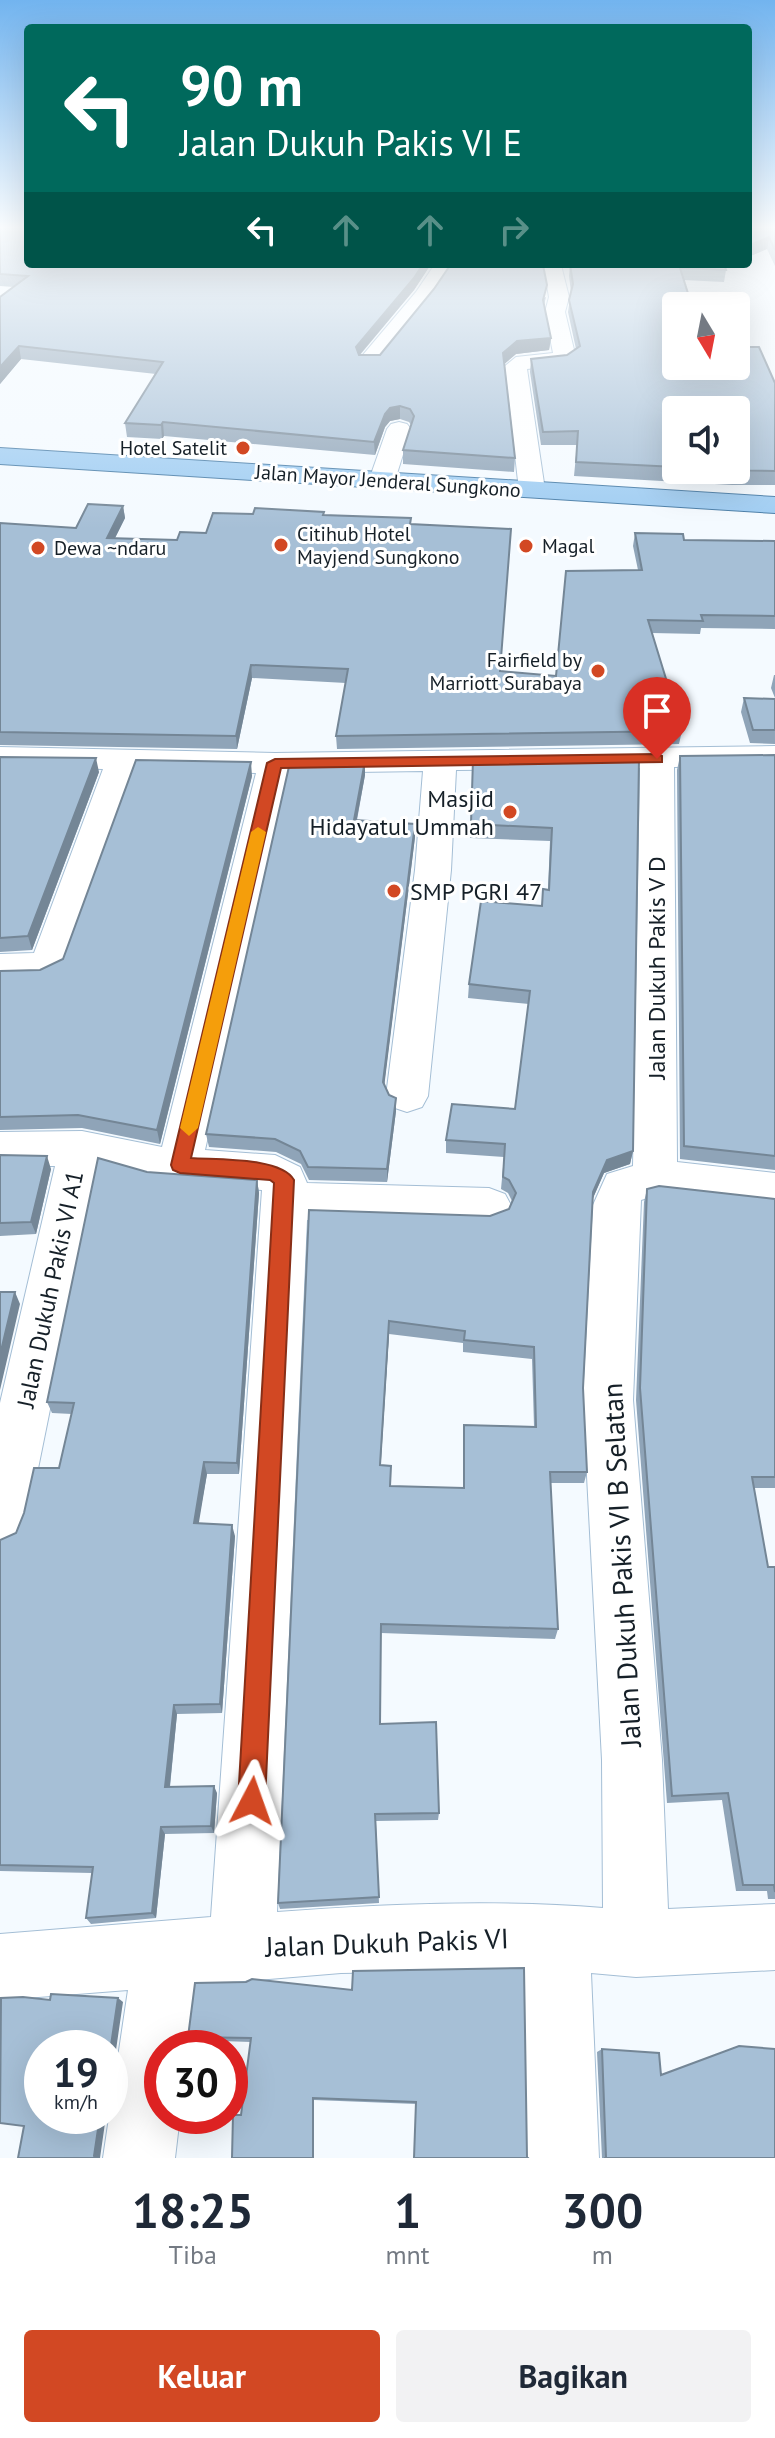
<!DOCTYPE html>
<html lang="id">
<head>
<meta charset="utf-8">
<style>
  :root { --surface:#fff; --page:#f2f2f3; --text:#1f2937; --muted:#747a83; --accent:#d24823 }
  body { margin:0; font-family:"PT Sans",sans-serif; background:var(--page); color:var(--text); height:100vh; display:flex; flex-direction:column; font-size:30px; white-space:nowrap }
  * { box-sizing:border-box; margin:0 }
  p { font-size:26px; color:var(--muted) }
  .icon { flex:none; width:44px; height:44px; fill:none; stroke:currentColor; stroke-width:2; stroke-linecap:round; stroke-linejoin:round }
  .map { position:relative; height:2158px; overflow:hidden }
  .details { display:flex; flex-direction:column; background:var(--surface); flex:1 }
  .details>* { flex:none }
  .hud { position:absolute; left:24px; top:24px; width:728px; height:244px; border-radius:8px; box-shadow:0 8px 32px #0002; background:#00695c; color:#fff; overflow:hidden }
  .needle { width:52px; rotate:170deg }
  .controls { position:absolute; left:662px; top:292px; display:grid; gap:16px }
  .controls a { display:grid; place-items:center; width:88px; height:88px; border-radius:8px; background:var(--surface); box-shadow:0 8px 32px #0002; font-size:40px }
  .speed { position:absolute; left:24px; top:2030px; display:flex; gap:16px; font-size:40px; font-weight:700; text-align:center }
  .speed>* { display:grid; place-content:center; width:104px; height:104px; border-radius:50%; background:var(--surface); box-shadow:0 8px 32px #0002; line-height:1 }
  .speed small { font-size:20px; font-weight:400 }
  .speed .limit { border:12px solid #d22; background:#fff; color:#111 }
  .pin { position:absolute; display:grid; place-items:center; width:68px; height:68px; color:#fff; margin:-82px -34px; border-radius:50% 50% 50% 0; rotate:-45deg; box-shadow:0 0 8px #0007 }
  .pin .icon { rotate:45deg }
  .me { position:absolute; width:88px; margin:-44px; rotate:4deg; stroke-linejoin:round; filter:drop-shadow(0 0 6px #0008) }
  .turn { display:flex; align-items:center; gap:28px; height:168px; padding:0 24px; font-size:36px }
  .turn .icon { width:104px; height:104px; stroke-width:2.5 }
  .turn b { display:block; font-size:56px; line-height:68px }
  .lanes { display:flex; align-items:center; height:76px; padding:0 24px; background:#0003; justify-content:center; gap:40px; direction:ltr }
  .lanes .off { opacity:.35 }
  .eta { display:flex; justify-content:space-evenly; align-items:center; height:136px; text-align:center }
  .eta b { font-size:48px; font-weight:700; line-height:56px }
  .button { display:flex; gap:16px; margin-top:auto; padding:16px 24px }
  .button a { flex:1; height:92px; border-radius:8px; background:var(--accent); color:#fff; font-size:32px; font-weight:700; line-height:92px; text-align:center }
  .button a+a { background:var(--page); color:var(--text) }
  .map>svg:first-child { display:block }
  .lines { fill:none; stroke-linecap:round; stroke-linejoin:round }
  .street-casing { stroke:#a4bed5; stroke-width:2 }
  .primary-casing { stroke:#457aa5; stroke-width:2 }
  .street { fill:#fff; fill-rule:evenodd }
  .primary { fill:#9eccf2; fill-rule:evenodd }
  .wall { fill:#8fa4b8; fill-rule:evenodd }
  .shaded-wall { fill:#748696 }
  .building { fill:#a6bfd6; stroke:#748696; stroke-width:2; fill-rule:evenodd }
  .route { fill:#d24823; stroke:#882f17; stroke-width:2 }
  .slow { fill:#f59e0b }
  .poi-dot { fill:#d24823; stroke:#fff; stroke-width:3 }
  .labels { text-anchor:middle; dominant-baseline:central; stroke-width:6; stroke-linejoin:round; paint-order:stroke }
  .far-poi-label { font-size:20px; fill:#162028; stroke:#fff; text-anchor:start }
  .far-street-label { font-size:20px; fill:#162028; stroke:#fff }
  .poi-label { font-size:24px; fill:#162028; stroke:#fff; text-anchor:end }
  .street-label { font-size:24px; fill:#162028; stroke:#fff }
  .near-street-label { font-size:28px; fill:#162028; stroke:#fff }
</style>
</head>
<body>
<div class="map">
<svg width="775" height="2158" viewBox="0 0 775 2158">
  <rect width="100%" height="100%" fill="#f4faff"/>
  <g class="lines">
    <defs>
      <path id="street" d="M 435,264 L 455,264 L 431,300 L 378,366 L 362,366 L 359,361 L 362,356 L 416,292 Z
        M 504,264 L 561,265 L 569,297 L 565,312 L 576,358 L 565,365 L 527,369 L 545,490 L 541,495 L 523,495 L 519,490 L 505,366 L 516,357 L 553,353 L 545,312 L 549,297 L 545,274 L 514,270 Z
        M 399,422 L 407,424 L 411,429 L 395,480 L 391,485 L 373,485 L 369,480 L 387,429 L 391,424 Z
        M 775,746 L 775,766 L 674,767 L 677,1162 L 775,1173 L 775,1209 L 655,1196 L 641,1200 L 633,1400 L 662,1760 L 668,1909 L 775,1904 L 775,1970 L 636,1977 L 591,1973 L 599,2158 L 527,2158 L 524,1970 L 341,1973 L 196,1985 L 188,2048 L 162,2048 L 162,2116 L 180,2116 L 175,2158 L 103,2158 L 128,1990 L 0,2000 L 0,1934 L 211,1917 L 262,1190 L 150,1182 L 99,1167 L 27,1523 L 19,1542 L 0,1550 L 0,1403 L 55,1166 L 0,1166 L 0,1132 L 82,1131 L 162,1147 L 256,773 L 136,770 L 64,972 L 44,981 L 0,982 L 0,954 L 34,953 L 103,769 L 0,767 L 0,747 L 275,753 ZM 640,768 L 633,1166 L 607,1174 L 593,1205 L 583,1400 L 602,1760 L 603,1908 C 495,1899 384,1904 277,1912 L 307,1220 L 489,1226 L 505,1220 L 512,1207 L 505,1194 L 489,1188 L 307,1183 L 300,1167 L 275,1155 L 205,1150 L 289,773 L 423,771 L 415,870 L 386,1096 L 392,1107 L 407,1112 L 422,1107 L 428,1096 L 451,870 L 456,770 Z"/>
      <path id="primary" d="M 0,448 L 775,497 L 775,513 L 0,464 Z"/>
    </defs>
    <use href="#street" class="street-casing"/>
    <use href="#primary" class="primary-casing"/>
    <use href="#street" class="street"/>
    <use href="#primary" class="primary"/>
  </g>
  <path class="wall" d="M 0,227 L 28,264 L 431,264 L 414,290 L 360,355 L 380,355 L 546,297 L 544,305 L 551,338 L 549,350 L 516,354 L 504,364 L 515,458 L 514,472 L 403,464 L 403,450 L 411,425 L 409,422 L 400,419 L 390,421 L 385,427 L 375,455 L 164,436 L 162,439 L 127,437 L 125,423 L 156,374 L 21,359 L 0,384 L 0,297 L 14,287 L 0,286 Z
    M 775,227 L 775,266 L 767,249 L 748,257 Z
    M 570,264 L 605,266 L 607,264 L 733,264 L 725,267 L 726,270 L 724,282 L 684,280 L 676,366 L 775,383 L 775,485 L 732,485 L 574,476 L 577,445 L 541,445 L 530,372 L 531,359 L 567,355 L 576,349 L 568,312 L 571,292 L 569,276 ZM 676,410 L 736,470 L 676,470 Z
    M 123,506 L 125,518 L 115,538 L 177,540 L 206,533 L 253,514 L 324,512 L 324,515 L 411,518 L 411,524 L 500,671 L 556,676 L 638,570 L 633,546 L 635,533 L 684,540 L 775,541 L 775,629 L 701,628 L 700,634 L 652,633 L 682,731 L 679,744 L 337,749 L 336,736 L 346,683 L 252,678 L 237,749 L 0,745 L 0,523 L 76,528 Z
    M 774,675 L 775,675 L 775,698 L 771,688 Z
    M 744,698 L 775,699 L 775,744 L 750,743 L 741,712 Z
    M 775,755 L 775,1170 L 680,1159 L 677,770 L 680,756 Z
    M 0,757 L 99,772 L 32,950 L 0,952 Z
    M 639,758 L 633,1151 L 630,1164 L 604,1173 L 592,1200 L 583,1388 L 587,1472 L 584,1483 L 550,1483 L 558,1629 L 555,1639 L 381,1633 L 380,1724 L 439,1813 L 438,1820 L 376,1821 L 379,1903 L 280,1909 L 278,1903 L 309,1210 L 490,1216 L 509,1209 L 512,1201 L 508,1193 L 501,1189 L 504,1157 L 446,1153 L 446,1140 L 515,1109 L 529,1004 L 468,998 L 469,984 L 541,906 L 548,890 L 550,841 L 470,838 L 473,759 ZM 389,1334 L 463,1343 L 463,1352 L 532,1359 L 534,1426 L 464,1425 L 463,1488 L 391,1486 L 380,1465 Z
    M 365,761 L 365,775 L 357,820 L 415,824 L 415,837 L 384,1085 L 389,1095 L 396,1098 L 396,1111 L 387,1182 L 309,1180 L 301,1164 L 276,1152 L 209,1147 L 206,1134 Z
    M 252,776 L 160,1144 L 82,1128 L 0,1130 L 0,971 L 40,970 L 63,959 Z
    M 0,1155 L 51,1169 L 36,1234 L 0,1236 Z
    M 147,1172 L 257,1180 L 259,1193 L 239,1474 L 207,1474 L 198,1523 L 235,1536 L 222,1713 L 177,1714 L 170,1787 L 217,1793 L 214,1833 L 165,1834 L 156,1918 L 91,1924 L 86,1918 L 92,1873 L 0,1871 L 0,1540 L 16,1533 L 59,1468 L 72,1414 L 52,1413 L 47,1402 Z
    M 647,1189 L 775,1199 L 775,1488 L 754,1488 L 768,1567 L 775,1567 L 775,1899 L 768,1899 L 767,1891 L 736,1891 L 722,1800 L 667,1803 L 636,1400 L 644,1202 Z
    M 195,1983 L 527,2157 L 416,2104 L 314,2100 L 241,2115 L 251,2042 L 192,2040 L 188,2037 Z
    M 602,2049 L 661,2075 L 775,2158 L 602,2158 L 597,2052 Z"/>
  <path class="shaded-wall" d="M 769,237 L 767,249 L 748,257 L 748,246 Z
    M 423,264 L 431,264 L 414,290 L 356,359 L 356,347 Z
    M 551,338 L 549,350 L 516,354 L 502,366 L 503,353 L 517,341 Z
    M 19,346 L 21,359 L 0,384 L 0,367 Z
    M 400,406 L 400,419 L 390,421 L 385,427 L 375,455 L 374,442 L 385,414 L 390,408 Z
    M 163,422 L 164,436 L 162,439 L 161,425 Z
    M 123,506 L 125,518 L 109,550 L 107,538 Z
    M 251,665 L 252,678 L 237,749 L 236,736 Z
    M 96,758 L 99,772 L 32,950 L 28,936 Z
    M 365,761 L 365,775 L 354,834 L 354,820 Z
    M 251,762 L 252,776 L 160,1144 L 157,1130 Z
    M 415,824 L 415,837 L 383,1096 L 383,1082 Z
    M 396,1098 L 396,1111 L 387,1182 L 387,1169 Z
    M 633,1151 L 630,1164 L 604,1173 L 590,1205 L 593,1192 L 607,1160 Z
    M 47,1156 L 51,1169 L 36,1234 L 31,1222 Z
    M 257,1180 L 259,1193 L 239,1474 L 237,1463 Z
    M 15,1292 L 20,1304 L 0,1390 L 0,1355 Z
    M 389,1321 L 389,1334 L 380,1476 L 380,1465 Z
    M 204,1462 L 207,1474 L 197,1534 L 194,1523 Z
    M 232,1525 L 235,1536 L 222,1713 L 220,1704 Z
    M 174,1705 L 177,1714 L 169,1794 L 165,1787 Z
    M 214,1786 L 217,1793 L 214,1833 L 211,1826 Z
    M 161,1827 L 165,1834 L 156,1918 L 152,1913 Z
    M 118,1998 L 123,2002 L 110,2091 L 110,2052 Z
    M 313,2098 L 314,2100 L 314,2158 L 313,2158 Z
    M 100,2116 L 106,2116 L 100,2158 L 96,2158 L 94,2156 Z"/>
  <path class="building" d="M 0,227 L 28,227 L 28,264 L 423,264 L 414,278 L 356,347 L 359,355 L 380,355 L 434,289 L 451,264 L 543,265 L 547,285 L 543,300 L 551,338 L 517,341 L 503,353 L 515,458 L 403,450 L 414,416 L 410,409 L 400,406 L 390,408 L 385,414 L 374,442 L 163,422 L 161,425 L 125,423 L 163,362 L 19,346 L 0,367 L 0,297 L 28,276 L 0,274 Z
    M 748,227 L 775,227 L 775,250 L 769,237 L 748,246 Z
    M 570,264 L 605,266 L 607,264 L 724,264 L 726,270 L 680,268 L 692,306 L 676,306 L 676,366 L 736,366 L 736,347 L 759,347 L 775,383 L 775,471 L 722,470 L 736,470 L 736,410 L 676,410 L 676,467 L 576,462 L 578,431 L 543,432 L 531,359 L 567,355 L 580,346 L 569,300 L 573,284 Z
    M 88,504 L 123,506 L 107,538 L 177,540 L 180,532 L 206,533 L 213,513 L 253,514 L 255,508 L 324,512 L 323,515 L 411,518 L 410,524 L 511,529 L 500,671 L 556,676 L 566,571 L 642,570 L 635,533 L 683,534 L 684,540 L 775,541 L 775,616 L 701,615 L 703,621 L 648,620 L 682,731 L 336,736 L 348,669 L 251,665 L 236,736 L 0,732 L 0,523 L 76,528 Z
    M 744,698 L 775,699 L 775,730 L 753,730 Z
    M 775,755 L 775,1156 L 684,1146 L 680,756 Z
    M 0,757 L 96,758 L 28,936 L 0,938 Z
    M 639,758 L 633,1151 L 607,1160 L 593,1192 L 583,1388 L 587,1472 L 550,1472 L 558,1629 L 381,1624 L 380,1724 L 436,1722 L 439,1813 L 375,1814 L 379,1897 L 278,1903 L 309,1210 L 490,1216 L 509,1209 L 516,1193 L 509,1180 L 503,1177 L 505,1144 L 446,1140 L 452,1104 L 515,1109 L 530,991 L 469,984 L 481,901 L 542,906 L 543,889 L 549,890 L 552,828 L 471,824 L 473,759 ZM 389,1321 L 465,1331 L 464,1340 L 534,1347 L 536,1427 L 464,1425 L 464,1488 L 390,1486 L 391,1466 L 380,1465 Z
    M 136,760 L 251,762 L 157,1130 L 78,1115 L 0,1117 L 0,971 L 40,970 L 63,959 Z
    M 365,761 L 354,820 L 415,824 L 383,1082 L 389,1095 L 396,1098 L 387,1169 L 308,1167 L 300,1151 L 275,1139 L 206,1134 L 290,762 Z
    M 0,1155 L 47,1156 L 31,1222 L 0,1223 Z
    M 98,1158 L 147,1172 L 257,1180 L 237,1463 L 204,1462 L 194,1523 L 232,1525 L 220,1704 L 174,1705 L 165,1787 L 214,1786 L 211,1826 L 161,1827 L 152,1913 L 86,1918 L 93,1867 L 0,1865 L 0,1540 L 16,1533 L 24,1513 L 34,1468 L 59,1468 L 74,1403 L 47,1402 Z
    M 659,1186 L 775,1199 L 775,1477 L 752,1477 L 768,1567 L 775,1567 L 775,1892 L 774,1885 L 743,1885 L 728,1793 L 672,1796 L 640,1388 L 647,1189 Z
    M 0,1292 L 15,1292 L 0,1355 Z
    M 524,1968 L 527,2157 L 528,2158 L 414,2158 L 416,2102 L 313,2098 L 313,2158 L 232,2158 L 233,2115 L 241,2115 L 251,2038 L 188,2037 L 195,1983 L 246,1982 L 252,1979 L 352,1990 L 353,1971 Z
    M 51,1994 L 118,1998 L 110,2052 L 110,2048 L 42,2048 L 42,2116 L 100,2116 L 94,2156 L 96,2158 L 18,2158 L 24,2126 L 0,2123 L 1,1998 L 23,1997 L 50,2000 Z
    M 739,2046 L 775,2049 L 775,2158 L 605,2158 L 606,2157 L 602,2049 L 659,2053 L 661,2075 Z"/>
  <linearGradient id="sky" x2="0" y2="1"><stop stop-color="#72b4ef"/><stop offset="0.43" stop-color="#fafdff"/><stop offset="1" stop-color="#fafdff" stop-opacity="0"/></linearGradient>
  <rect width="775" height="529" fill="url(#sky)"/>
  <path class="route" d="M 657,754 L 662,756 L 662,762 L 281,768 L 191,1158 C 217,1160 281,1157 294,1180 L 265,1801 L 261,1811 L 252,1815 L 242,1811 L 238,1801 L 274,1183 L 270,1180 L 180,1173 L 173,1170 L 171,1165 L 267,763 L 275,759 Z"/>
  <path class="slow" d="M 258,827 L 266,832 L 198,1128 L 189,1136 L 180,1128 L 251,832 Z"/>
  <g class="poi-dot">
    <circle cx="243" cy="448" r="8"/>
    <circle cx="281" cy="545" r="8"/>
    <circle cx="526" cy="546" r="8"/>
    <circle cx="38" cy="548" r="8"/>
    <circle cx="598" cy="671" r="8"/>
    <circle cx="510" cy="812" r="8"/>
    <circle cx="394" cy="891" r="8"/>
  </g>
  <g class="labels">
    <g class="far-poi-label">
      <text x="227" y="448" text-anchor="end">Hotel Satelit</text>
      <text x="297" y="534">Citihub Hotel<tspan x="297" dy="23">Mayjend Sungkono</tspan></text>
      <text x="542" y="546">Magal</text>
      <text x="54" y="548">Dewa ~ndaru</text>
      <text x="582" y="660" text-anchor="end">Fairfield by<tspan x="582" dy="23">Marriott Surabaya</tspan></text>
    </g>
    <g class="far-street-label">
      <text transform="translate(388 481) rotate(4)">Jalan Mayor Jenderal Sungkono</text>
    </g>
    <g class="poi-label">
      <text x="494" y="798">Masjid<tspan x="494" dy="28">Hidayatul Ummah</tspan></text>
      <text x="410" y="891" text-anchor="start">SMP PGRI 47</text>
    </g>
    <g class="street-label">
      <text transform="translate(656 968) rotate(-90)">Jalan Dukuh Pakis V D</text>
      <text transform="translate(50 1289) rotate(-78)">Jalan Dukuh Pakis VI A1</text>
    </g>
    <g class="near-street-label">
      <text transform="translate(621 1565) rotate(-93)">Jalan Dukuh Pakis VI B Selatan</text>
      <text transform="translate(387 1942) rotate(-2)">Jalan Dukuh Pakis VI</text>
    </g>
  </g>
</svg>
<div class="controls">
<a><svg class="needle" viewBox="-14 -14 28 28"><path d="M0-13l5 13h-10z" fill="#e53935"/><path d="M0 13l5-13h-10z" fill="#747a83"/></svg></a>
<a><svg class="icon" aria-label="sound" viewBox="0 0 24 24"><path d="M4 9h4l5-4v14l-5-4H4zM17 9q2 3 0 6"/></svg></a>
</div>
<div class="speed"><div>19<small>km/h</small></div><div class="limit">30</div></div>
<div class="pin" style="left:657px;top:759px;background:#d93025"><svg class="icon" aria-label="arrive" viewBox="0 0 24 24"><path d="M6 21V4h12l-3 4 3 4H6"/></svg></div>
<svg class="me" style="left:252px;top:1801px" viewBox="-20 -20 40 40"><path d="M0-17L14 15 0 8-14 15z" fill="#d24823" stroke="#fff" stroke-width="4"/></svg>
<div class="hud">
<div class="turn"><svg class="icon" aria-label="left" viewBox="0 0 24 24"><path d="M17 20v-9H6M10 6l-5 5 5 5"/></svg><div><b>90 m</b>Jalan Dukuh Pakis VI E</div></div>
<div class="lanes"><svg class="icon" aria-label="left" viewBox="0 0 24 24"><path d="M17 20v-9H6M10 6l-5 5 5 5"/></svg><svg class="icon off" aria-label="ahead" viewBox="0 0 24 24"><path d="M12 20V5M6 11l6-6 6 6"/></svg><svg class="icon off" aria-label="ahead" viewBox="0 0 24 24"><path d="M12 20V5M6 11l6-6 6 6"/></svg><svg class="icon off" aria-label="right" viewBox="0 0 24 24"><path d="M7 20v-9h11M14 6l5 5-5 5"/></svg></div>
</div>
</div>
<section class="details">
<div class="eta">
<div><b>18:25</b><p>Tiba</p></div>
<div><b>1</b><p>mnt</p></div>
<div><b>300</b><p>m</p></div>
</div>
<div class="button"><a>Keluar</a><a>Bagikan</a></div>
</section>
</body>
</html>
